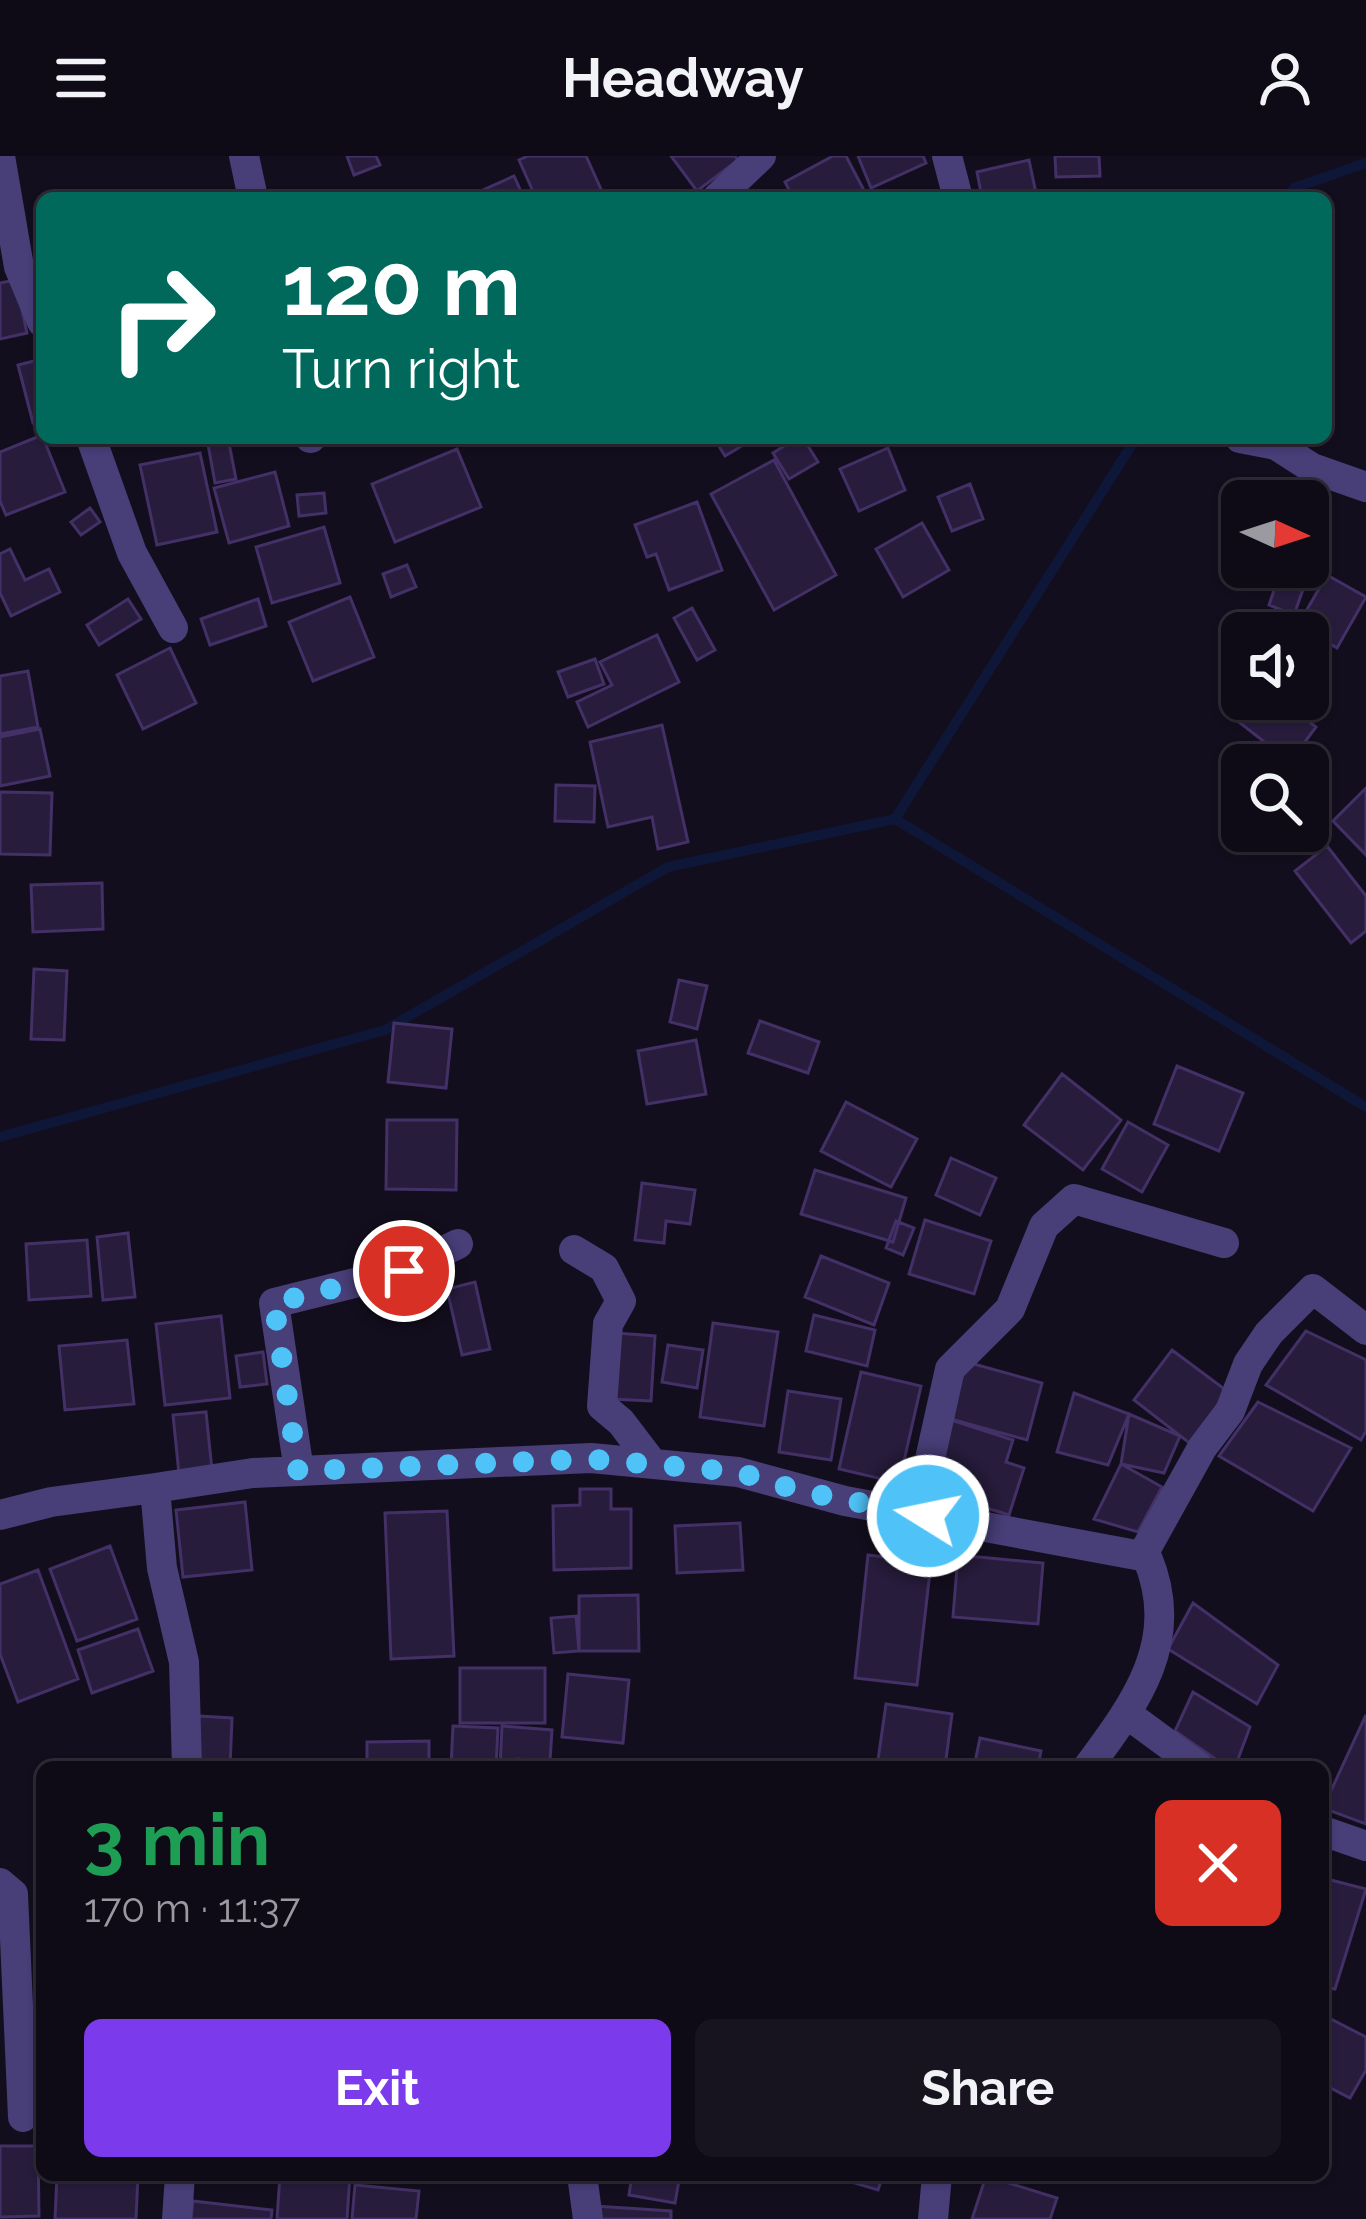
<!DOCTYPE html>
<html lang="en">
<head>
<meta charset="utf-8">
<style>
  :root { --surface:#0e0a16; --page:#17131f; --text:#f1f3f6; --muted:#9b9aa1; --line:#2e2b35; --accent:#7c3aed }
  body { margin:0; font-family:Raleway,sans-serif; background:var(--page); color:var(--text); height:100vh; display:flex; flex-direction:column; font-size:45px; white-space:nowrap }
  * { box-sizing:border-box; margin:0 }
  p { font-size:39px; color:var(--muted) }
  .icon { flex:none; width:66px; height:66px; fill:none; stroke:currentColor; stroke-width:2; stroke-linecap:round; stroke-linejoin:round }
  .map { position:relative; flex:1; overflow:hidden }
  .drawer { position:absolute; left:36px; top:1605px; width:1293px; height:420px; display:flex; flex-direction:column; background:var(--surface); border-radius:18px; box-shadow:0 3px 9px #0004,0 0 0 3px var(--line) }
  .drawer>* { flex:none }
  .guide { position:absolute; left:36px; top:36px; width:1296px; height:252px; border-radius:18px; box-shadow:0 3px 9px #0004,0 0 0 3px var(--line); background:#00695c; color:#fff; overflow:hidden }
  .needle { width:78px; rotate:93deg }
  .tools { position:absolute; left:1221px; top:324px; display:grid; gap:24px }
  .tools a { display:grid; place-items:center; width:108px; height:108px; border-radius:18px; background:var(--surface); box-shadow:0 3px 9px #0004,0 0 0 3px var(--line); font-size:60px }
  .pin { position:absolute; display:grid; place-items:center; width:102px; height:102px; color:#fff; margin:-51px; border:6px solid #fff; border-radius:50%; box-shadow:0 3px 12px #0007 }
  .me { position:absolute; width:132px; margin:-66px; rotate:280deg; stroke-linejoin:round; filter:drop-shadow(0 0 9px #0008) }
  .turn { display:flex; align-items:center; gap:42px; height:252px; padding:0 48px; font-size:54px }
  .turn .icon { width:156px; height:156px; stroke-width:2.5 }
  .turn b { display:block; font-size:84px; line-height:102px }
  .round { display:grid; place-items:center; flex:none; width:126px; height:126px; border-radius:18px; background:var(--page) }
  .overview { display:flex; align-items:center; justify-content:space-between; height:204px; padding:0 48px }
  h1 { font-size:72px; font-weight:700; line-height:90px; color:#1e9e55 }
  .action { display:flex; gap:24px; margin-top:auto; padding:24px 48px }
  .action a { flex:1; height:138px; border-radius:18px; background:var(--accent); color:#fff; font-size:48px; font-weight:700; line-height:138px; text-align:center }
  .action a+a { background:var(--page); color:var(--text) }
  header { display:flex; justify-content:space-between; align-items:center; height:156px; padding:0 48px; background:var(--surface); font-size:54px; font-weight:700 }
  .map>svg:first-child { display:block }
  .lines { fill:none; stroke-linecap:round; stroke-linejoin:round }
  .stream { stroke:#0e1737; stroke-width:10 }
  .building { fill:#271c3c; stroke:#433066; stroke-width:3 }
  .minor { stroke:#483e78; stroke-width:30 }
  .route { stroke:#4fc3f7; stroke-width:21; stroke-dasharray:0 37.8 }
</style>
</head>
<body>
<header><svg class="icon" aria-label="menu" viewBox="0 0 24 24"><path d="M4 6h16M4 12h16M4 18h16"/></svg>Headway<svg class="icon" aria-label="person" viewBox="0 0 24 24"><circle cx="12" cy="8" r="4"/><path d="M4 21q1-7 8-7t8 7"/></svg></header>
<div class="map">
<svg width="1366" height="2063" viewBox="0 0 1366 2063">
  <rect width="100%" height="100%" fill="#130e1d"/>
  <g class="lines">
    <path class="stream" d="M 1288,42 L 1294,32 L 1366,7
      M 895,663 L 1366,951
      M 0,981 L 385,874 L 668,711 L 895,663 L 1136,282"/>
  </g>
  <path class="building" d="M 347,0 L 376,0 L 380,9 L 354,19 Z
    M 528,0 L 586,0 L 605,42 L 536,42 L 519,4 Z
    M 671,0 L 735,0 L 738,4 L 697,35 Z
    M 833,0 L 846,0 L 868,42 L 793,42 L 785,26 Z
    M 858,0 L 923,0 L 926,7 L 871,32 Z
    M 1055,0 L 1099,0 L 1100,20 L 1056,21 Z
    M 1029,4 L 1037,42 L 982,42 L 977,16 Z
    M 514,20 L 524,42 L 465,42 Z
    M 15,124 L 27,177 L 0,183 L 0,127 Z
    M 42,203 L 42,265 L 33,267 L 18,209 Z
    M 42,279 L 65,336 L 6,359 L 0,345 L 0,296 Z
    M 228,282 L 236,323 L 215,327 L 207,283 Z
    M 714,282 L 755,282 L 725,300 Z
    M 797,282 L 803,282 L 818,306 L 789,323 L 773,297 Z
    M 888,292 L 905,334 L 859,355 L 840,313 Z
    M 457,293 L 481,351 L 395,386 L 372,328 Z
    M 200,297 L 217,376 L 157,389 L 140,309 Z
    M 774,304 L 836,419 L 774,454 L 711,338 Z
    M 275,316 L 289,370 L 229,387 L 214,332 Z
    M 970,328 L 983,363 L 952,375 L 938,341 Z
    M 324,337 L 326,357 L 299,360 L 297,339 Z
    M 697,346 L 722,414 L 669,434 L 656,398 L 647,401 L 635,369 Z
    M 90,352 L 100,366 L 81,379 L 71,366 Z
    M 922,367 L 949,414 L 903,441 L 876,393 Z
    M 324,371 L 340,427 L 272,447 L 256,391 Z
    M 10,393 L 25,424 L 49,413 L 60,436 L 11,460 L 0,437 L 0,398 Z
    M 1308,406 L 1312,408 L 1294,459 L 1269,449 L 1282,411 L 1308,411 Z
    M 407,409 L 416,431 L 391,441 L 383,418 Z
    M 1327,419 L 1366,441 L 1337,492 L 1298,469 Z
    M 350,441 L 374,501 L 313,525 L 289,466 Z
    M 128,443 L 141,463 L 99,489 L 87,469 Z
    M 258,443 L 266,470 L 210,489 L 201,463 Z
    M 692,452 L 715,494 L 697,504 L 674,462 Z
    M 657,479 L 679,526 L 588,571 L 577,546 L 612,529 L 600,506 Z
    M 170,492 L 196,547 L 143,573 L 117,519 Z
    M 595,503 L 604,528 L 568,541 L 558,516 Z
    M 28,515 L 38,571 L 0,578 L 0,520 Z
    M 1249,543 L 1280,543 L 1316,571 L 1290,606 L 1235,563 Z
    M 662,569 L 688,686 L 658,693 L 652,661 L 608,671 L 590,586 Z
    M 40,573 L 50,620 L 0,630 L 0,581 Z
    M 556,629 L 595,630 L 594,666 L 555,665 Z
    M 1366,632 L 1366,699 L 1333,665 Z
    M 0,636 L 52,637 L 50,699 L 0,698 Z
    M 1327,690 L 1366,740 L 1366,775 L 1351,787 L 1295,715 Z
    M 102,727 L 103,773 L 33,776 L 31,729 Z
    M 34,813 L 67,815 L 64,884 L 31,883 Z
    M 679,824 L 707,830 L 697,873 L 670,866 Z
    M 760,865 L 819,886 L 808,917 L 748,897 Z
    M 394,867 L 452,873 L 446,932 L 388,926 Z
    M 696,884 L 706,938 L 647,948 L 638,895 Z
    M 1177,910 L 1243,937 L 1219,995 L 1154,968 Z
    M 1062,918 L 1121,964 L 1083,1014 L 1024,969 Z
    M 846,946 L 917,983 L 891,1031 L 821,995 Z
    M 387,964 L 457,964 L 456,1034 L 386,1033 Z
    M 1128,966 L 1168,989 L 1142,1036 L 1102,1013 Z
    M 951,1002 L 996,1022 L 980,1059 L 936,1039 Z
    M 815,1014 L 906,1042 L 893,1086 L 801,1058 Z
    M 642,1027 L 695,1034 L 690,1068 L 666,1065 L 664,1087 L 635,1084 Z
    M 925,1064 L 991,1085 L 974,1138 L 909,1118 Z
    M 896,1065 L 914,1072 L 903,1099 L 886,1092 Z
    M 128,1077 L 135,1141 L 103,1144 L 97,1081 Z
    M 87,1084 L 91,1140 L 29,1144 L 26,1088 Z
    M 821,1100 L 889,1127 L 874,1169 L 805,1141 Z
    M 475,1126 L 490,1193 L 462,1199 L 447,1133 Z
    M 814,1159 L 875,1174 L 867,1210 L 806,1195 Z
    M 221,1160 L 230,1242 L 165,1249 L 156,1168 Z
    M 713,1167 L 778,1176 L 764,1270 L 700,1261 Z
    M 1306,1175 L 1366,1204 L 1366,1275 L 1361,1284 L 1266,1229 Z
    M 616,1177 L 655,1180 L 651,1245 L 612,1243 Z
    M 127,1184 L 134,1248 L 65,1254 L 59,1190 Z
    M 668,1189 L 703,1194 L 697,1232 L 662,1226 Z
    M 1172,1194 L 1231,1238 L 1192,1289 L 1134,1244 Z
    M 263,1196 L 267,1228 L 240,1231 L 236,1200 Z
    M 963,1205 L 1042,1227 L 1027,1284 L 947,1262 Z
    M 861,1216 L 921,1230 L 899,1327 L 839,1313 Z
    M 788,1235 L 841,1243 L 831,1304 L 779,1296 Z
    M 1074,1237 L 1129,1258 L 1108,1309 L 1057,1296 Z
    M 1258,1246 L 1351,1292 L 1313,1355 L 1219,1300 Z
    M 206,1256 L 212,1314 L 179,1318 L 173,1259 Z
    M 1129,1258 L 1180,1280 L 1164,1317 L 1121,1308 Z
    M 948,1263 L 1013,1284 L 1006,1306 L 1024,1312 L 1009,1359 L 926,1333 Z
    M 1121,1308 L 1162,1331 L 1138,1376 L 1094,1363 Z
    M 580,1333 L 611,1333 L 611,1353 L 631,1353 L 631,1412 L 554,1414 L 553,1350 L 580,1349 Z
    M 245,1346 L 252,1414 L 183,1421 L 176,1354 Z
    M 447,1355 L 454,1500 L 391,1503 L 385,1357 Z
    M 740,1367 L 743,1414 L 677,1417 L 675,1370 Z
    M 110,1390 L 137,1463 L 77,1485 L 50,1413 Z
    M 868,1399 L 931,1407 L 917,1529 L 855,1522 Z
    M 958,1399 L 1043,1407 L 1038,1468 L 953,1461 Z
    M 38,1414 L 78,1523 L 18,1546 L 0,1498 L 0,1428 Z
    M 638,1439 L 639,1495 L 579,1495 L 579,1440 Z
    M 1193,1447 L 1278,1509 L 1257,1548 L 1168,1493 Z
    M 576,1460 L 579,1495 L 554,1497 L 551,1462 Z
    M 138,1473 L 153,1515 L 92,1537 L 78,1494 Z
    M 460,1512 L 545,1512 L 545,1567 L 460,1567 Z
    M 568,1518 L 629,1524 L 623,1587 L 562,1581 Z
    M 1193,1536 L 1250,1571 L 1235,1611 L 1227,1611 L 1175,1575 Z
    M 886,1548 L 952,1558 L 945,1611 L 877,1611 Z
    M 1366,1559 L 1366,1668 L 1323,1652 Z
    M 198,1560 L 232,1562 L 230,1611 L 196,1611 Z
    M 453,1570 L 498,1572 L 496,1611 L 451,1611 Z
    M 502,1570 L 552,1574 L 550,1605 L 517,1603 L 516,1611 L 500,1611 Z
    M 980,1582 L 1041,1595 L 1038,1611 L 974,1611 Z
    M 429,1585 L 429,1611 L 367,1611 L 367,1586 Z
    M 1323,1722 L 1366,1733 L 1335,1833 L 1323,1831 Z
    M 1323,1859 L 1366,1881 L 1366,1914 L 1350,1942 L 1323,1928 Z
    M 0,1990 L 38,1990 L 39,2060 L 0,2061 Z
    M 57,2019 L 138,2019 L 136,2063 L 55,2063 Z
    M 280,2019 L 350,2019 L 347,2063 L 277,2063 Z
    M 632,2019 L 680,2019 L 675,2047 L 629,2039 Z
    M 828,2019 L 883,2019 L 878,2034 Z
    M 986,2020 L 1057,2042 L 1050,2063 L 972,2063 Z
    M 355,2029 L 419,2035 L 416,2063 L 352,2063 Z
    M 193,2045 L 272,2054 L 271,2063 L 191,2063 Z
    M 594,2050 L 671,2055 L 671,2063 L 593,2063 Z"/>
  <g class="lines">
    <path class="minor" d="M 0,0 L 19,111 L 42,166
      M 244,0 L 253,42
      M 947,0 L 958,42
      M 717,42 L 761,0
      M 91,282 L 132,397 L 173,472
      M 310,282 L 311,282
      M 1240,282 L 1276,289 L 1312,312 L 1366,331
      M 574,1094 L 604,1112 L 621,1145 L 608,1168 L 602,1250 L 621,1266 L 653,1308
      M 299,1315 L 274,1147 L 403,1115 L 458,1088
      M 155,1332 L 253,1317 L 591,1302 L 738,1316 L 845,1345 L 1147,1401 C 1182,1484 1137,1545 1088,1611
      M 883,1352 L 928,1312 L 950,1213 L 1010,1153 L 1044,1070 L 1074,1043 L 1224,1087
      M 0,1359 L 51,1346 L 155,1332 L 162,1412 L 184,1506 L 187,1611
      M 1142,1400 L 1202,1292 L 1230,1255 L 1248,1208 L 1269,1177 L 1313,1133 L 1366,1174
      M 1127,1558 L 1199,1611
      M 1323,1675 L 1366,1690
      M 0,1727 L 13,1738 L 23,1961
      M 582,2019 L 588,2063
      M 177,2063 L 180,2019
      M 933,2063 L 937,2019"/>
  </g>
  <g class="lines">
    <path class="route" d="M 404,1115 L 274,1147 L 298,1315 L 591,1303 L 738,1316 L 800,1335 L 928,1360"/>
  </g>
</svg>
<div class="tools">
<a><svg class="needle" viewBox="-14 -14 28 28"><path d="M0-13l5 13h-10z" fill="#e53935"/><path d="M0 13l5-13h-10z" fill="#9b9aa1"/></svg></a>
<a><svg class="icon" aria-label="sound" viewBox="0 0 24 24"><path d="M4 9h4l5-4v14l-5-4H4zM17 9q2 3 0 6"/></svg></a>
<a><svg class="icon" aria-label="search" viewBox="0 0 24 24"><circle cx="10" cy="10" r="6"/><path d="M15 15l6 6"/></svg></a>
</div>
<div class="pin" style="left:404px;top:1115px;background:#d93025"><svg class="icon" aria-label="arrive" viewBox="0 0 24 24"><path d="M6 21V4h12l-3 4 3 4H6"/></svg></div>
<svg class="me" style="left:928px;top:1360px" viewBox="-20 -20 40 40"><circle r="17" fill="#4fc3f7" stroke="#fff" stroke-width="3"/><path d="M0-11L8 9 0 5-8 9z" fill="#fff"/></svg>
<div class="guide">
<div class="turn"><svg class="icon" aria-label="right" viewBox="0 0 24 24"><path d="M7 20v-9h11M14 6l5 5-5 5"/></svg><div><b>120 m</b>Turn right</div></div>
</div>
<section class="drawer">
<div class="overview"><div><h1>3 min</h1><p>170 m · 11:37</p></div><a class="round" style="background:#d93025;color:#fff"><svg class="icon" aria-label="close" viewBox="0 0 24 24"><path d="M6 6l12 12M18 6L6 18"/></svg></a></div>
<div class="action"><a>Exit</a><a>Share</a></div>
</section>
</div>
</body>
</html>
